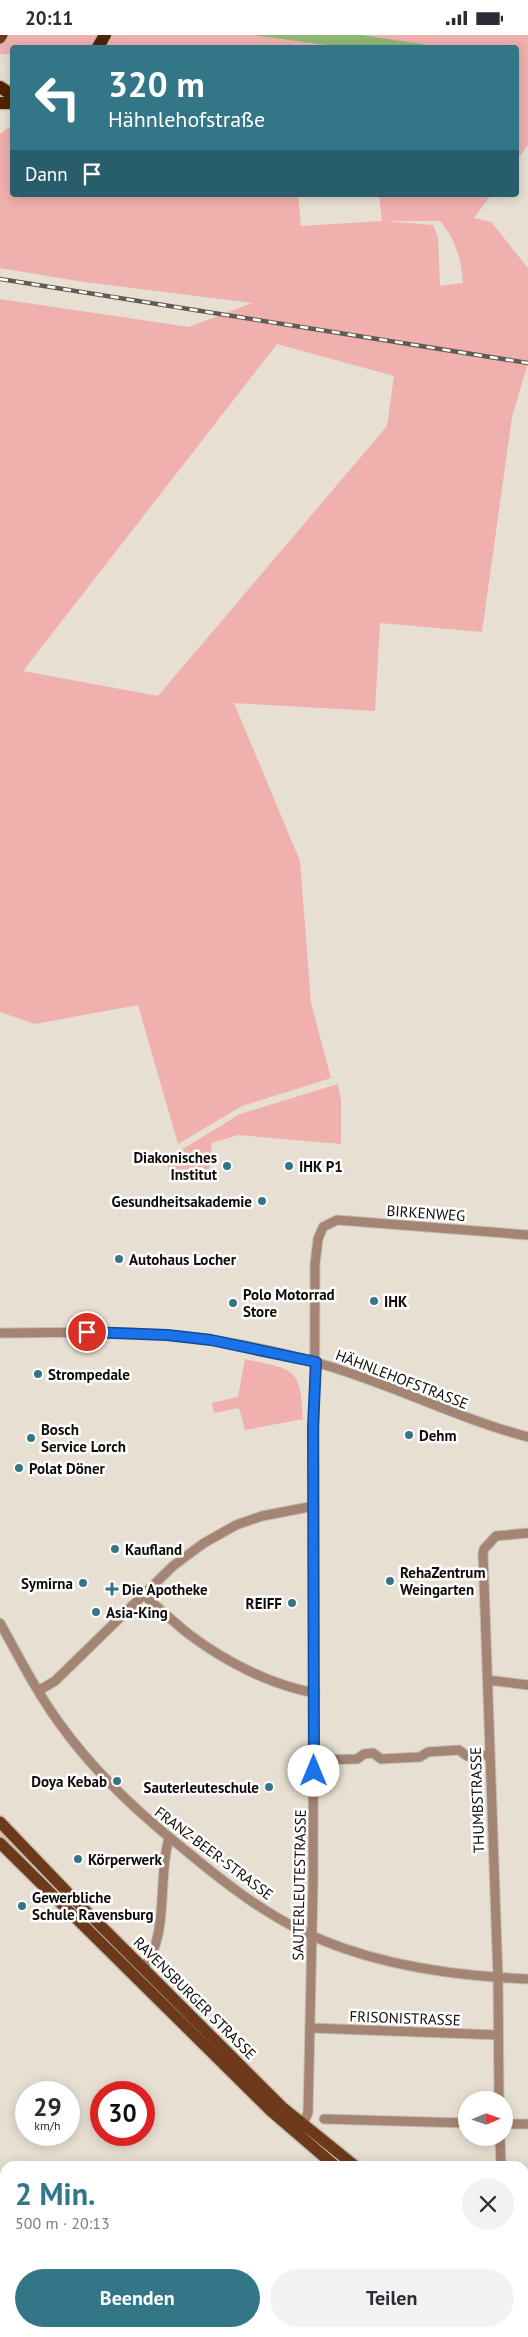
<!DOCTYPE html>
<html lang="de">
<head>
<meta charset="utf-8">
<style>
  :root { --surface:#fff; --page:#f2f2f3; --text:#2b2b33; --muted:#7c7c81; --accent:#337687 }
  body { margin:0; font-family:"PT Sans",sans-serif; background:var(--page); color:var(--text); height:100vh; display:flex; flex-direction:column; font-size:19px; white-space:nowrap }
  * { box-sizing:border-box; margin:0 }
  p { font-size:16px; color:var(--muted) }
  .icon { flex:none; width:28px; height:28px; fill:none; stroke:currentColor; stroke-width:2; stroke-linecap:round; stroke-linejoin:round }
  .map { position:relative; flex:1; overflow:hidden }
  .details { position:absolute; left:0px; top:2126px; width:529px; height:176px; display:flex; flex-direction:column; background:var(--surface); border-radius:15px 15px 0 0; box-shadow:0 2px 12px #0003 }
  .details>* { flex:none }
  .banner { position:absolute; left:10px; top:10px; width:509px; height:152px; border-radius:5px; box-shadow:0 2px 12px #0003; background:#337687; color:#fff; overflow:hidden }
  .needle { width:32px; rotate:88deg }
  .fabs { position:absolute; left:458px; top:2056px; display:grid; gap:10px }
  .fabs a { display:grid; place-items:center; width:55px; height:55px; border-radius:50%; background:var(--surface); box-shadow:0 2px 12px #0003; font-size:25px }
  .speed { position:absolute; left:15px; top:2046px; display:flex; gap:10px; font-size:25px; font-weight:700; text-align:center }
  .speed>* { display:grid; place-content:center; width:65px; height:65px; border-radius:50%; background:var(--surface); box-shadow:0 2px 12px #0003; line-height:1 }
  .speed small { font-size:12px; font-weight:400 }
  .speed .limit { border:8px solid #d22; background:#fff; color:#111 }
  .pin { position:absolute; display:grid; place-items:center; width:42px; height:42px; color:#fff; margin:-21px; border:2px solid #fff; border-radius:50%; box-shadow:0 1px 5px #0007 }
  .me { position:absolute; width:55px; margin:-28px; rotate:0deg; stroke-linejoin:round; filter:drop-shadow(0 0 4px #0008) }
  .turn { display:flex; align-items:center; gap:18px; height:105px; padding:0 15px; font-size:22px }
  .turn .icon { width:65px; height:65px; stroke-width:2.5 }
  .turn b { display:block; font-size:35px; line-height:42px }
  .then { display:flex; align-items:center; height:48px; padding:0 15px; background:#0003; gap:10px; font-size:19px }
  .round { display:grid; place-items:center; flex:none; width:52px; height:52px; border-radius:26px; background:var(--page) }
  .overview { display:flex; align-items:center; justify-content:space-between; height:85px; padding:0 15px }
  h1 { font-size:30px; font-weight:700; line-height:38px; color:var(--accent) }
  .action { display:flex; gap:10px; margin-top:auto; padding:10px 15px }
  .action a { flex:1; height:58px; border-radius:30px; background:var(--accent); color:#fff; font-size:20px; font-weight:700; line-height:58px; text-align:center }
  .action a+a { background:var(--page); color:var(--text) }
  .status { display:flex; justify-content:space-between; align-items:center; height:35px; padding:0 25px; background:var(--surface); direction:ltr }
  .status svg { height:14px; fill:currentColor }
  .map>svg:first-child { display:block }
  .green { fill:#f0b0ad; fill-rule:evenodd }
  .water { fill:#91b775 }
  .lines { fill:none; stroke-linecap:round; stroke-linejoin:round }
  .stream { stroke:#91b775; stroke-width:2.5 }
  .minor-casing { stroke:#c4bdb2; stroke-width:11 }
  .major-casing { stroke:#c4bdb2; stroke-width:14 }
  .highway-casing { stroke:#c4bdb2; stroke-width:15 }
  .minor { stroke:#a48574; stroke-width:9 }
  .major { stroke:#6d391a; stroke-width:11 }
  .highway { stroke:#512303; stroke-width:12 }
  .rail-casing { stroke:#605b54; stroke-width:4.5 }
  .rail { stroke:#fff; stroke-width:2.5; stroke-dasharray:8; stroke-linecap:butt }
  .route-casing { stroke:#114b97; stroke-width:12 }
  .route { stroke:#1a73e8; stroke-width:9 }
  .poi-dot { fill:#337687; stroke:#fff; stroke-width:2 }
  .labels { text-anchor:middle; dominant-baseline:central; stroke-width:5; stroke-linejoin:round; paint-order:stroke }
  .poi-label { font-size:15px; font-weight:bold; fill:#0f0c08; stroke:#fff; text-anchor:start }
  .street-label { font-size:15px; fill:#0f0c08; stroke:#fff }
</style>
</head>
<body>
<div class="status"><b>20:11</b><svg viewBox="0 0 49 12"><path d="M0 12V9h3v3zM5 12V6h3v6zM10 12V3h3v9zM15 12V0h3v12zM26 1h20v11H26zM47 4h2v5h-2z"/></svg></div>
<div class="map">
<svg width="528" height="2302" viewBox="0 0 528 2302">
  <rect width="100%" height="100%" fill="#e7dfd2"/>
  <path class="green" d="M 0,0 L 528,0 L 528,110 L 516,126 L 516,12 L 12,12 L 12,19 L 0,19 Z
    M 8,93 L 12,93 L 12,160 L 298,160 L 301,191 L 382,186 L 379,160 L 491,160 L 474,183 L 491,187 L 528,233 L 528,328 L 512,382 L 482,597 L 380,588 L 375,676 L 234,668 L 300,826 L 311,968 L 331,1043 L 242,1071 L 178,1109 L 138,970 L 35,989 L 0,977 L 0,264 L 189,292 L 252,268 L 84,247 L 0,233 L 0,99 ZM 385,186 L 440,186 C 456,205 461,223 463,248 L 440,251 L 438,202 L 433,190 ZM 277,309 L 394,341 L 387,391 L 158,661 L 23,636 Z
    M 338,1049 L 341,1066 L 341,1109 L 238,1100 L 212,1108 L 208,1145 L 169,1144 L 168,1123 L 240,1079 Z
    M 245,1324 C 292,1335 301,1330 303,1384 L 245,1395 L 239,1373 L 214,1378 L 212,1368 L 238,1362 Z
    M 0,1794 L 218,2013 L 206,2006 L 20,1821 L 0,1800 Z"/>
  <path class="water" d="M 252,0 L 362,0 L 440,12 L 342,12 Z"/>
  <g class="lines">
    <path class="stream" d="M 391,2302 L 392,2298"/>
    <defs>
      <path id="minor" d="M 0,1298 C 55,1298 111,1295 166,1300 C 213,1303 273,1315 318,1328 C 390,1348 456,1383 528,1402
        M 144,1560 C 159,1573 174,1588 190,1600 C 226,1627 271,1650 315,1658
        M 0,1588 C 19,1622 37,1658 60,1689 C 95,1738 138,1778 185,1815 C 221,1845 258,1874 300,1895 C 368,1929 452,1941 528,1944
        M 488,1645 L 528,1650
        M 38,1656 L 55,1646 L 173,1531 L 204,1508 L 236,1490 L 262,1481 L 314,1471
        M 315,1725 L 357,1724 L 364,1719 L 373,1718 L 381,1724 L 420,1722 L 428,1717 L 459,1715 L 467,1721 L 490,1720
        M 143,1933 C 170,1901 157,1844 169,1803
        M 311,1993 L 498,2000
        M 499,2065 L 498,1943 L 483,1518 L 484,1514 L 496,1501 L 528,1498
        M 324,2084 L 466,2088
        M 504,2089 L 528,2089
        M 301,2093 L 308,2078 L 313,1851 L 315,1229 L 318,1204 L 323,1192 L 337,1185 L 528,1200
        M 500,2102 L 501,2131
        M 0,2256 L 5,2259
        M 54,2298 L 59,2302
        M 231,2302 L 239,2298
        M 259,2302 L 261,2298"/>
      <path id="major" d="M 0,3 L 2,0
        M 0,1787 L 69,1859 L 282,2072 L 355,2131
        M 0,1808 L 271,2076 L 335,2131
        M 524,2196 L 528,2197
        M 524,2208 L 528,2209"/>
      <path id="highway" d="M 98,12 L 105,0
        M 0,52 L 12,60
        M 0,68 L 12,68"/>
    </defs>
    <use href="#minor" class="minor-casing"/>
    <use href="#major" class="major-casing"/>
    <use href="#highway" class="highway-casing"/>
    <use href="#minor" class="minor"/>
    <use href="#major" class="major"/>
    <use href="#highway" class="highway"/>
    <defs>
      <path id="rail" d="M 0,244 L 528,328"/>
    </defs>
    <use href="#rail" class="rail-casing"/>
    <use href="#rail" class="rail"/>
  </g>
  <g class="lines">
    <defs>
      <path id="route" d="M 87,1297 L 167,1300 L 211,1305 L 316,1327 L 313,1392 L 314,1736"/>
    </defs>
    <use href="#route" class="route-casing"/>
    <use href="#route" class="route"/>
  </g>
  <g class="poi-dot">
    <circle cx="227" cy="1131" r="5"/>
    <circle cx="289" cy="1131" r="5"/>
    <circle cx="262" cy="1166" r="5"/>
    <circle cx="119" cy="1224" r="5"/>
    <circle cx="374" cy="1266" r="5"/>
    <circle cx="233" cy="1268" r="5"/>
    <circle cx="38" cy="1339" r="5"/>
    <circle cx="409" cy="1400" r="5"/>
    <circle cx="31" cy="1403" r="5"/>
    <circle cx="19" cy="1433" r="5"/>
    <circle cx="115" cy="1514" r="5"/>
    <circle cx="390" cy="1546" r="5"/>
    <circle cx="83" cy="1548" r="5"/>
    <path d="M109.5 1546.5h5v5h5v5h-5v5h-5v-5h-5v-5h5z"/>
    <circle cx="292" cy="1568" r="5"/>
    <circle cx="96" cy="1577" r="5"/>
    <circle cx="117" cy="1746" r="5"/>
    <circle cx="269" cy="1752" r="5"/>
    <circle cx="78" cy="1824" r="5"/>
    <circle cx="22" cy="1871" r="5"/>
  </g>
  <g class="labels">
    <g class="poi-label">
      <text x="217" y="1122" text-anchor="end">Diakonisches<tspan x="217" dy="17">Institut</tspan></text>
      <text x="299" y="1131">IHK P1</text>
      <text x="252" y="1166" text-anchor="end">Gesundheitsakademie</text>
      <text x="129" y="1224">Autohaus Locher</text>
      <text x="243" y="1259">Polo Motorrad<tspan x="243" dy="17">Store</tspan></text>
      <text x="384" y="1266">IHK</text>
      <text x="48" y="1339">Strompedale</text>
      <text x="41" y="1394">Bosch<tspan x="41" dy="17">Service Lorch</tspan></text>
      <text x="419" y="1400">Dehm</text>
      <text x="29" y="1433">Polat Döner</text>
      <text x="125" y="1514">Kaufland</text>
      <text x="400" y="1537">RehaZentrum<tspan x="400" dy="17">Weingarten</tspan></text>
      <text x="73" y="1548" text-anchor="end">Symirna</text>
      <text x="122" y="1554">Die Apotheke</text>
      <text x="282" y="1568" text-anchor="end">REIFF</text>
      <text x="106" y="1577">Asia-King</text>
      <text x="107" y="1746" text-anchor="end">Doya Kebab</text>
      <text x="259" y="1752" text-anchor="end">Sauterleuteschule</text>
      <text x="88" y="1824">Körperwerk</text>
      <text x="32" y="1862">Gewerbliche<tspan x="32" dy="17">Schule Ravensburg</tspan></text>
    </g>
    <g class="street-label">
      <text transform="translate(426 1178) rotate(4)">BIRKENWEG</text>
      <text transform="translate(402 1344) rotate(21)">HÄHNLEHOFSTRASSE</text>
      <text transform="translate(477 1765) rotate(-92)">THUMBSTRASSE</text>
      <text transform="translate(214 1818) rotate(37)">FRANZ-BEER-STRASSE</text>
      <text transform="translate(299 1850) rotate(-89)">SAUTERLEUTESTRASSE</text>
      <text transform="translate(195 1963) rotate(45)">RAVENSBURGER STRASSE</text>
      <text transform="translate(405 1983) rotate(2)">FRISONISTRASSE</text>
    </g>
  </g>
</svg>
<div class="fabs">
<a><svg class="needle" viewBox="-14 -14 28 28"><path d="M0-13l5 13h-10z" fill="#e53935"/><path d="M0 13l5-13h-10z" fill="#7c7c81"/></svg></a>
</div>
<div class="speed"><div>29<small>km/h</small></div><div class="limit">30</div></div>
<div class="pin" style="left:87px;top:1297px;background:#d93025"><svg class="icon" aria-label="arrive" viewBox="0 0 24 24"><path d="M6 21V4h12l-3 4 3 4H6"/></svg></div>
<svg class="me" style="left:314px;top:1736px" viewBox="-20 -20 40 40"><circle r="19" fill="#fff"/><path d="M0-13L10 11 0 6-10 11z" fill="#1a73e8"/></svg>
<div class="banner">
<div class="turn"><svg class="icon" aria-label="left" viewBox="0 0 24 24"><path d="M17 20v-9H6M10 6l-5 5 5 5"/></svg><div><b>320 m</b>Hähnlehofstraße</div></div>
<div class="then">Dann<svg class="icon" aria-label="arrive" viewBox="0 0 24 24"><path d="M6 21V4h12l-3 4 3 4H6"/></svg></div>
</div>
<section class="details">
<div class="overview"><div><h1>2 Min.</h1><p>500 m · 20:13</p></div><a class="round"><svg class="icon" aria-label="close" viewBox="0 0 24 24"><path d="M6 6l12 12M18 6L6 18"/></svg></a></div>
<div class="action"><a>Beenden</a><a>Teilen</a></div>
</section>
</div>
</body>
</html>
